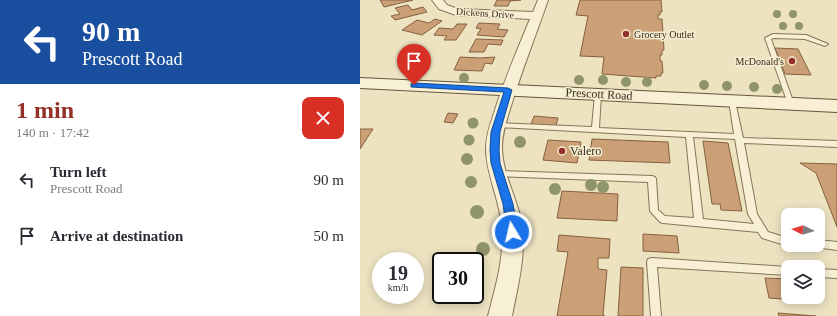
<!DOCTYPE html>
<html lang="en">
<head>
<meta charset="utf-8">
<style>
  :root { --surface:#fff; --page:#f7f7f7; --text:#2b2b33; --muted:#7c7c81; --accent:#953029 }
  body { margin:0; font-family:"Times New Roman",serif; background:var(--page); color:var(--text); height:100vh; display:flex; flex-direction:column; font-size:15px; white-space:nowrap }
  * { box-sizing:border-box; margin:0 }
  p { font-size:13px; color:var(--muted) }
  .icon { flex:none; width:22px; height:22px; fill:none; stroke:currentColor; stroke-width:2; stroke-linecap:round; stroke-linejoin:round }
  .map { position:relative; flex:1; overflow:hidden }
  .details { display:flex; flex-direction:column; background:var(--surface); width:360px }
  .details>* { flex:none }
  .banner { background:#1a4fa0; color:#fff; overflow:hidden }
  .needle { width:26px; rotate:275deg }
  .buttons { position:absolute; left:421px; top:208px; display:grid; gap:8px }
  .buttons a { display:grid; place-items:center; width:44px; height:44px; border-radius:8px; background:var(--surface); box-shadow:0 2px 10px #0003; font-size:20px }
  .speed { position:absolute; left:12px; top:252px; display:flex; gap:8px; font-size:20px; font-weight:700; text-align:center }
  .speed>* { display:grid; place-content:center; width:52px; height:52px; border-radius:50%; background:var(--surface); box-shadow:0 2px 10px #0003; line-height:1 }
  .speed small { font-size:10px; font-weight:400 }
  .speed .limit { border:2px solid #111; border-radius:6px; background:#fff; color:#111 }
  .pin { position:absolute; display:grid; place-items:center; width:34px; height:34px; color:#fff; margin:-41px -17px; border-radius:50% 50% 50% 0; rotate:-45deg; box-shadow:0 0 4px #0007 }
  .pin .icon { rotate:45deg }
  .me { position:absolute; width:44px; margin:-22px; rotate:351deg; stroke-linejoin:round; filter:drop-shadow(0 0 3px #0008) }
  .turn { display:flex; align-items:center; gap:14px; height:84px; padding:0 16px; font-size:18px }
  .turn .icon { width:52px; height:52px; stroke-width:2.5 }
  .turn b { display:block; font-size:28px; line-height:34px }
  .round { display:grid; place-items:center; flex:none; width:42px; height:42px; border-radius:8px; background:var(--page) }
  .head { display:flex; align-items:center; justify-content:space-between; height:68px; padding:0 16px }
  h1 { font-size:24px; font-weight:700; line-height:30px; color:var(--accent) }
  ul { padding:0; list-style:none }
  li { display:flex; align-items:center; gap:12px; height:56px; padding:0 16px }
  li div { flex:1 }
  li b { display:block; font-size:15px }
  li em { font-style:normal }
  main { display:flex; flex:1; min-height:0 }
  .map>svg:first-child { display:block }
  .building { fill:#cba077; stroke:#85603f }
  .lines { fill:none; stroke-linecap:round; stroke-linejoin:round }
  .service-casing { stroke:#877459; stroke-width:2 }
  .minor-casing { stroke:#877459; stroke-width:2 }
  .secondary-casing { stroke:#68553c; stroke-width:2 }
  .service { fill:#f8f0d4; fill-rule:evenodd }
  .minor { fill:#f8f0d4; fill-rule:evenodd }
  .secondary { fill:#f8f0d4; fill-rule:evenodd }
  .tree { fill:#90946b }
  .route { fill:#1a73e8; stroke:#114b97 }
  .poi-dot { fill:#953029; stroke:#f5edd0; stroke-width:1.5 }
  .labels { text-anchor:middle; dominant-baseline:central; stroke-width:3; stroke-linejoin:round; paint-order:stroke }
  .far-street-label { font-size:10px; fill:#362b1d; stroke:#f5edd0 }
  .far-poi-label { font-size:10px; fill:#362b1d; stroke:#f5edd0; text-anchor:start }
  .street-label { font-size:12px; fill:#362b1d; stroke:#f5edd0 }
  .poi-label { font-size:12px; fill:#362b1d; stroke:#f5edd0; text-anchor:start }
</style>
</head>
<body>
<main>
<section class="details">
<div class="banner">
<div class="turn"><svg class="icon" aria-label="left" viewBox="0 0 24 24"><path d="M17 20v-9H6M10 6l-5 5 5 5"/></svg><div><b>90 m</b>Prescott Road</div></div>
</div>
<div class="head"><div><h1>1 min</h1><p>140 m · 17:42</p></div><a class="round" style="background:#d93025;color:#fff"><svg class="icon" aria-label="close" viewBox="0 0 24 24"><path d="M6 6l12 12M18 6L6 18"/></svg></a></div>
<ul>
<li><svg class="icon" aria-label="left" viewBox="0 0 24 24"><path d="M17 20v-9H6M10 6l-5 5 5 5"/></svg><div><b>Turn left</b><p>Prescott Road</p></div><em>90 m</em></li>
<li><svg class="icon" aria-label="arrive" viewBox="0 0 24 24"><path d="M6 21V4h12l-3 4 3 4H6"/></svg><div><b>Arrive at destination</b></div><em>50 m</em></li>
</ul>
</section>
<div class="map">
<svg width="477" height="316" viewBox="0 0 477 316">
  <rect width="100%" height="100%" fill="#ede3c1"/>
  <path class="building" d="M 20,0 L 53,0 L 24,7 Z
    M 137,0 L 161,0 L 150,1 L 148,6 L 134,6 Z
    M 220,0 L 301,0 L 302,12 L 300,12 L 300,15 L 298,15 L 298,19 L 302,19 L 304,50 L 302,50 L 302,55 L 300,55 L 300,61 L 302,61 L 303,73 L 301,73 L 301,76 L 296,76 L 296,78 L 242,74 L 244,57 L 220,56 L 228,16 L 216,15 Z
    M 48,5 L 52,10 L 63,7 L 67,12 L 35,20 L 31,16 L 40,14 L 35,8 Z
    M 75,19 L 82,21 L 62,35 L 42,30 L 57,20 L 69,23 Z
    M 119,23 L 140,24 L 137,29 L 148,30 L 144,37 L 117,35 L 121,29 L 116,28 Z
    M 97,24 L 107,24 L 96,40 L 84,40 L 87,36 L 74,35 L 79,28 L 93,29 Z
    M 116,39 L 143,40 L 141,45 L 128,44 L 124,52 L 109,52 Z
    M 415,48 L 438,49 L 451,75 L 425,74 Z
    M 100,57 L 120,58 L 135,57 L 132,64 L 125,63 L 122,71 L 94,70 Z
    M 88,113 L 98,114 L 93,123 L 84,122 Z
    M 174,116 L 198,118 L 195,129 L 170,127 Z
    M 0,129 L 13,129 L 0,149 Z
    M 232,139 L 308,142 L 310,163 L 229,160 Z
    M 188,140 L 221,142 L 217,163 L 183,160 Z
    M 343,141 L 368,143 L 382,211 L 361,210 L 360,204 L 352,204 Z
    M 440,163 L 477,164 L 477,227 L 456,173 Z
    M 202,191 L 258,194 L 257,221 L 197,218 Z
    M 283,234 L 317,236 L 319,253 L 283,251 Z
    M 199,235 L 250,239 L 249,258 L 238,258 L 238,269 L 247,270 L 243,315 L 245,316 L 197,316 L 208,252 L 197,251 Z
    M 261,267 L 283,268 L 283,316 L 258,316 Z
    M 405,278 L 428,279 L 428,297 L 448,297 L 449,301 L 409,298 Z
    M 418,313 L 456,316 L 419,316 Z"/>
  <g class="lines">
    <defs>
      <path id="service" d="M 413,34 L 446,35 L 468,44 L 465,46 L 445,39 L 414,38 L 411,39 L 434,104 L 433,105 L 431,106 L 428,104 L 405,38 Z
        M 238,92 L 241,94 L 239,128 L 374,134 L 369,101 L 372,99 L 375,101 L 383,138 L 477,141 L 477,147 L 384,143 L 397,214 L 408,232 L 428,238 L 428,245 L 431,245 L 428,246 L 402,238 L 398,232 L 303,223 L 300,222 L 290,211 L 288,182 L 136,176 L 135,174 L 136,172 L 139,171 L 292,176 L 295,177 L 296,179 L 298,210 L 305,216 L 334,218 L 326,137 L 138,127 L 134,125 L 138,123 L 232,127 L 235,94 ZM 333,137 L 375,139 L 388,214 L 394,224 L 343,219 Z
        M 458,240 L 477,242 L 477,250 L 455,247 L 454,245 L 458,245 Z
        M 292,258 L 428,267 L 429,267 L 428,267 L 428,275 L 297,267 L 301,316 L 291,316 L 287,262 L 288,259 Z
        M 458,269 L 477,270 L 477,278 L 458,277 Z"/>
      <path id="minor" d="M 72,0 L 83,0 L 87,5 L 98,9 L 173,12 L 178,0 L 188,0 C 176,35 162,70 151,106 C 147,119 142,133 142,147 C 142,172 156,196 161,220 C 167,252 158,285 152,316 L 128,316 C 136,285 146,253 141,220 C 138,196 126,173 126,149 C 126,136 130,124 134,113 C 144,81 157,50 170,19 L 96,15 L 79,9 Z"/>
      <path id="secondary" d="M 0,78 L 477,100 L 477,112 L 0,88 Z"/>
    </defs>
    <use href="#service" class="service-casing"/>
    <use href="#minor" class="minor-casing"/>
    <use href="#secondary" class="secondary-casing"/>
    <use href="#service" class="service"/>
    <use href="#minor" class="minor"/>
    <use href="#secondary" class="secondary"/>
  </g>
  <g class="tree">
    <circle cx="417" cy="14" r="4"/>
    <circle cx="433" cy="14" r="4"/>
    <circle cx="423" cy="26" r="4"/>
    <circle cx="439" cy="26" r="4"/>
    <circle cx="104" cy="78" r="5"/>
    <circle cx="219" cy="80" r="5"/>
    <circle cx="243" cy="80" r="5"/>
    <circle cx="266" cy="82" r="5"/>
    <circle cx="287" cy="82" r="5"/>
    <circle cx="344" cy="85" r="5"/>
    <circle cx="367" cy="86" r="5"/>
    <circle cx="394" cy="87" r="5"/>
    <circle cx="417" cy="89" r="5"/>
    <circle cx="113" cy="123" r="5.5"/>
    <circle cx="109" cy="140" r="5.5"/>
    <circle cx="160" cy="142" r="6"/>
    <circle cx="107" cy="159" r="6"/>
    <circle cx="111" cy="182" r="6"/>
    <circle cx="231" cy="185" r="6"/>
    <circle cx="243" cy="187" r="6"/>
    <circle cx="195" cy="189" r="6"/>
    <circle cx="117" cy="212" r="7"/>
    <circle cx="123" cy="249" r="7"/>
  </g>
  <path class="route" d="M 54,83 L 148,88 L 152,90 L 140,132 L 139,150 L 140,163 L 153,204 L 158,232 L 156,235 L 152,236 L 149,235 L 147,232 L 143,204 L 131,163 L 130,150 L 131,132 L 144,92 L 51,87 L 51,84 Z"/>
  <g class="poi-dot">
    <circle cx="266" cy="34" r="4"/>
    <circle cx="432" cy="61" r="4"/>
    <circle cx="202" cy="151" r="4"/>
  </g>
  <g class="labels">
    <g class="far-street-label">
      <text transform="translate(125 13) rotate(4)">Dickens Drive</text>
    </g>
    <g class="far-poi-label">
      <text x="274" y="34">Grocery Outlet</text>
      <text x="424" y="61" text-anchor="end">McDonald's</text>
    </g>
    <g class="street-label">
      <text transform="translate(239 94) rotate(3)">Prescott Road</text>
    </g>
    <g class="poi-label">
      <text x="210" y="151">Valero</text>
    </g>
  </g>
</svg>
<div class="buttons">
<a><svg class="needle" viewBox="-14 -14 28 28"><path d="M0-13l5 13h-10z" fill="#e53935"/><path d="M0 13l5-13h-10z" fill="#7c7c81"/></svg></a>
<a><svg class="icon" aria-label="layers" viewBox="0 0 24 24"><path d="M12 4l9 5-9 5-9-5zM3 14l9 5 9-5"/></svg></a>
</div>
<div class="speed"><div>19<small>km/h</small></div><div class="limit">30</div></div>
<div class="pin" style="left:54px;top:85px;background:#d93025"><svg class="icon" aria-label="arrive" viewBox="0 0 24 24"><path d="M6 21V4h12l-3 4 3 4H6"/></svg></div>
<svg class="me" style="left:152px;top:232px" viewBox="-20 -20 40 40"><circle r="17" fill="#1a73e8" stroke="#fff" stroke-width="3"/><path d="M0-11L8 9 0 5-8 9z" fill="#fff"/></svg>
</div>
</main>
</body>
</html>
